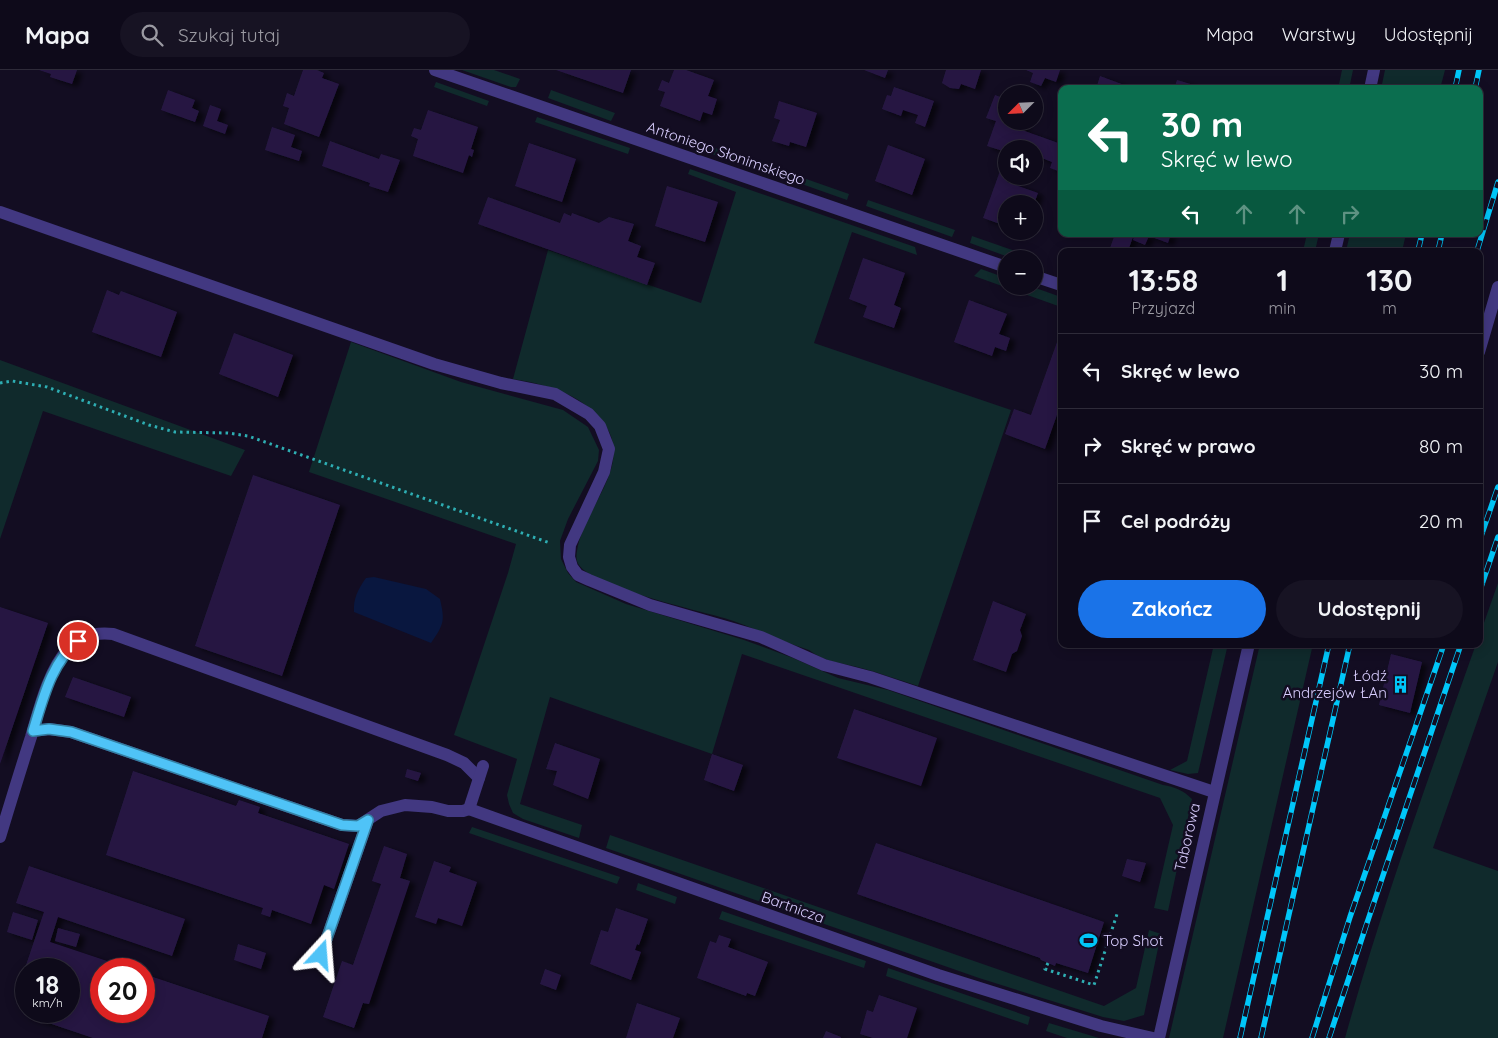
<!DOCTYPE html>
<html lang="pl">
<head>
<meta charset="utf-8">
<style>
  :root { --surface:#0e0a1a; --page:#171323; --text:#f1f3f6; --muted:#9b9aa2; --line:#2e2b39; --accent:#1a73e8 }
  body { margin:0; font-family:Quicksand,sans-serif; background:var(--page); color:var(--text); height:100vh; display:flex; flex-direction:column; font-size:19px; white-space:nowrap }
  * { box-sizing:border-box; margin:0 }
  p { font-size:16px; color:var(--muted) }
  .icon { flex:none; width:28px; height:28px; fill:none; stroke:currentColor; stroke-width:2; stroke-linecap:round; stroke-linejoin:round }
  .map { position:relative; flex:1; overflow:hidden }
  .panel { position:absolute; left:1058px; top:178px; width:425px; height:400px; display:flex; flex-direction:column; background:var(--surface); border-radius:10px; box-shadow:0 2px 12px #0003,0 0 0 1px var(--line) }
  .panel>* { flex:none }
  .hud { position:absolute; left:1058px; top:15px; width:425px; height:152px; border-radius:10px; box-shadow:0 2px 12px #0003,0 0 0 1px var(--line); background:#0b6e4f; color:#fff; overflow:hidden }
  .needle { width:32px; rotate:246deg }
  .fabs { position:absolute; left:998px; top:15px; display:grid; gap:10px }
  .fabs a { display:grid; place-items:center; width:45px; height:45px; border-radius:50%; background:var(--surface); box-shadow:0 2px 12px #0003,0 0 0 1px var(--line); font-size:25px }
  .speed { position:absolute; left:15px; top:888px; display:flex; gap:10px; font-size:25px; font-weight:700; text-align:center }
  .speed>* { display:grid; place-content:center; width:65px; height:65px; border-radius:50%; background:var(--surface); box-shadow:0 2px 12px #0003,0 0 0 1px var(--line); line-height:1 }
  .speed small { font-size:12px; font-weight:400 }
  .speed .limit { border:8px solid #d22; background:#fff; color:#111 }
  .pin { position:absolute; display:grid; place-items:center; width:42px; height:42px; color:#fff; margin:-21px; border:2px solid #fff; border-radius:50%; box-shadow:0 1px 5px #0007 }
  .me { position:absolute; width:55px; margin:-28px; rotate:19deg; stroke-linejoin:round; filter:drop-shadow(0 0 4px #0008) }
  .turn { display:flex; align-items:center; gap:18px; height:105px; padding:0 20px; font-size:22px }
  .turn .icon { width:65px; height:65px; stroke-width:2.5 }
  .turn b { display:block; font-size:35px; line-height:42px }
  .lanes { display:flex; align-items:center; height:48px; padding:0 20px; background:#0003; justify-content:center; gap:25px; direction:ltr }
  .lanes .off { opacity:.35 }
  .eta { display:flex; justify-content:space-evenly; align-items:center; height:85px; text-align:center }
  .eta b { font-size:30px; font-weight:800; line-height:35px }
  .action { display:flex; gap:10px; margin-top:auto; padding:10px 20px }
  .action a { flex:1; height:58px; border-radius:30px; background:var(--accent); color:#fff; font-size:20px; font-weight:800; line-height:58px; text-align:center }
  .action a+a { background:var(--page); color:var(--text) }
  ul { padding:0; list-style:none }
  li { display:flex; align-items:center; gap:15px; height:75px; padding:0 20px; border-top:1px solid var(--line) }
  li div { flex:1 }
  li b { display:block; font-size:19px }
  li em { font-style:normal }
  header { display:flex; align-items:center; gap:30px; box-sizing:border-box; height:70px; padding:0 25px; background:var(--surface); border-bottom:1px solid var(--line) }
  header strong { font-size:24px }
  nav { display:flex; gap:28px; margin-inline-start:auto; font-size:18px }
  .search { width:350px; height:45px; background:var(--page); display:flex; align-items:center; gap:12px; box-sizing:border-box; padding:0 18px; border-radius:28px; color:var(--muted); font-size:19px }
  .map>svg:first-child { display:block }
  .green { fill:#102a2c }
  .water { fill:#09173f }
  .building { fill:#261943; filter:url(#shadow) }
  .lines { fill:none; stroke-linecap:round; stroke-linejoin:round }
  .path { stroke:#2eaeb3; stroke-width:3; stroke-dasharray:2.5 4; stroke-linecap:butt }
  .lane { stroke:#423881; stroke-width:12 }
  .street { stroke:#423881; stroke-width:12 }
  .rail-casing { stroke:#00c6f9; stroke-width:5.5 }
  .rail { stroke:#130d22; stroke-width:4; stroke-dasharray:11; stroke-linecap:butt }
  .route-casing { stroke:#337fa1; stroke-width:12 }
  .route { stroke:#4fc3f7; stroke-width:9 }
  .labels { text-anchor:middle; dominant-baseline:central; stroke-width:5; stroke-linejoin:round; paint-order:stroke }
  .street-label { font-size:15px; fill:#d9ceff; stroke:#130d22 }
  .poi-label { font-size:15px; fill:#d9ceff; stroke:#130d22; text-anchor:end }
</style>
</head>
<body>
<header>
<strong>Mapa</strong>
<div class="search"><svg class="icon" aria-label="search" viewBox="0 0 24 24"><circle cx="10" cy="10" r="6"/><path d="M15 15l6 6"/></svg>Szukaj tutaj</div>
<nav><a>Mapa</a><a>Warstwy</a><a>Udostępnij</a></nav>
</header>
<div class="map">
<svg width="1498" height="968" viewBox="0 0 1498 968">
  <defs>
    <filter id="shadow"><feDropShadow dx="5.5" dy="3" stdDeviation="2.5" flood-color="#0009"/></filter>
  </defs>
  <rect width="100%" height="100%" fill="#130d22"/>
  <path class="green" d="M 462,0 L 494,0 L 520,9 L 516,17 L 511,17 Z
    M 1342,0 L 1353,0 L 1349,19 L 1338,19 Z
    M 1385,0 L 1445,0 L 1440,19 L 1381,19 Z
    M 436,12 L 489,31 L 487,36 L 434,17 Z
    M 551,20 L 615,43 L 611,51 L 548,28 Z
    M 537,47 L 630,78 L 628,84 L 535,52 Z
    M 653,56 L 738,86 L 732,91 L 651,63 Z
    M 755,91 L 849,124 L 847,130 L 756,98 Z
    M 690,99 L 915,177 L 917,185 L 852,162 L 814,273 L 1011,340 L 918,616 C 899,610 880,603 861,598 C 843,593 824,592 809,580 C 780,571 753,557 724,548 C 696,540 594,517 579,495 C 576,491 576,486 577,481 C 584,433 643,389 595,343 C 572,321 543,314 513,309 L 548,180 L 701,233 L 736,122 L 688,104 Z
    M 868,130 L 955,160 L 952,167 L 866,136 Z
    M 1307,164 L 1319,164 L 1315,181 L 1303,181 Z
    M 1350,164 L 1406,164 L 1402,181 L 1346,181 Z
    M 972,166 L 1024,184 L 1022,189 L 1014,189 L 970,173 Z
    M 981,199 L 1006,208 L 1006,216 L 1030,216 L 1061,227 L 1061,237 L 974,206 Z
    M 351,272 L 461,312 L 563,340 L 588,357 L 599,380 L 598,391 L 568,449 L 560,471 L 561,489 L 568,503 L 576,512 L 626,534 L 744,570 L 793,588 L 838,608 L 888,620 L 1163,715 C 1175,717 1183,720 1192,729 L 1168,841 L 1154,838 L 1173,755 L 1160,728 L 742,584 L 712,684 L 550,627 L 520,734 L 582,755 L 579,768 L 523,749 L 513,743 L 509,734 L 507,725 L 517,689 L 454,665 L 508,503 L 516,474 L 309,402 Z
    M 0,290 L 245,380 L 231,406 L 43,341 L 0,469 Z
    M 1498,513 L 1498,592 L 1433,778 L 1498,801 L 1498,968 L 1345,968 C 1382,835 1430,704 1476,574 L 1479,574 L 1479,567 Z
    M 1214,574 L 1228,574 L 1198,703 L 1188,704 L 1170,700 L 1187,691 Z
    M 1260,574 L 1313,574 L 1223,968 L 1169,968 Z
    M 472,757 L 620,807 L 617,814 L 469,763 Z
    M 610,765 L 1104,936 L 1136,918 L 1149,860 L 1161,864 L 1144,945 L 1124,951 L 1103,947 L 979,908 L 606,778 Z
    M 638,813 L 677,827 L 675,834 L 636,820 Z
    M 722,841 L 866,891 L 864,898 L 719,849 Z
    M 888,898 L 1030,947 L 1028,955 L 886,906 Z
    M 1049,953 L 1099,968 L 1067,968 L 1046,961 Z"/>
  <path class="water" d="M 374,507 L 426,519 L 440,529 C 445,551 444,554 431,573 L 354,542 C 353,529 358,519 366,508 Z"/>
  <path class="building" d="M 39,0 L 77,0 L 72,14 L 50,7 L 51,4 Z
    M 303,0 L 317,0 L 324,3 L 322,8 L 339,14 L 319,67 L 284,54 L 289,38 L 283,36 L 287,23 L 294,26 Z
    M 556,0 L 631,0 L 623,23 Z
    M 674,0 L 686,0 L 714,10 L 708,26 L 717,29 L 712,45 L 703,42 L 700,51 L 660,36 L 665,22 L 658,20 L 662,10 L 669,13 Z
    M 864,0 L 888,0 L 885,8 Z
    M 946,0 L 981,0 L 975,19 L 961,14 L 959,19 L 950,18 L 942,13 Z
    M 1026,0 L 1060,0 L 1056,12 L 1045,8 L 1041,16 L 1030,12 L 1033,3 Z
    M 1100,6 L 1135,19 L 1096,19 Z
    M 1177,10 L 1204,18 L 1204,19 L 1174,19 Z
    M 894,17 L 934,31 L 925,57 L 915,53 L 918,45 L 903,40 L 901,46 L 882,39 L 887,25 L 891,26 Z
    M 168,20 L 195,30 L 192,38 L 199,41 L 195,52 L 161,40 Z
    M 995,25 L 1006,29 L 1006,51 L 1025,51 L 1022,60 L 1061,74 L 1061,102 L 1050,98 L 1052,92 L 1034,85 L 1034,79 L 1015,79 L 1009,77 L 1008,79 L 1006,79 L 1006,82 L 987,76 L 996,51 L 986,48 Z
    M 779,31 L 817,43 L 806,77 L 790,72 L 789,76 L 772,71 L 780,50 L 774,48 Z
    M 210,35 L 221,39 L 217,51 L 228,55 L 225,64 L 203,56 Z
    M 428,40 L 478,57 L 471,79 L 474,80 L 472,87 L 469,85 L 463,103 L 413,86 L 418,69 L 411,66 L 414,58 L 421,60 Z
    M 272,57 L 295,65 L 291,77 L 302,81 L 299,91 L 265,80 Z
    M 330,71 L 379,89 L 381,84 L 400,90 L 388,122 L 369,116 L 370,113 L 322,96 Z
    M 529,73 L 576,89 L 562,132 L 515,116 Z
    M 888,75 L 925,89 L 912,125 L 875,111 Z
    M 1000,101 L 1006,103 L 1006,106 L 1009,106 L 1007,112 L 1038,123 L 1034,134 L 1006,134 L 1006,156 L 983,148 Z
    M 667,116 L 718,132 L 705,172 L 655,156 Z
    M 488,127 L 560,153 L 564,143 L 571,146 L 572,143 L 599,153 L 609,147 L 634,154 L 628,171 L 641,176 L 637,187 L 655,193 L 647,215 L 478,154 Z
    M 1115,164 L 1134,164 L 1128,181 L 1109,181 Z
    M 1135,164 L 1171,164 L 1168,173 L 1149,166 L 1145,175 L 1133,170 Z
    M 863,188 L 905,203 L 894,235 L 901,238 L 894,258 L 863,247 L 867,236 L 849,229 Z
    M 107,220 L 119,225 L 121,221 L 177,242 L 161,287 L 92,262 Z
    M 969,230 L 1007,244 L 999,264 L 1010,268 L 1006,281 L 995,277 L 992,286 L 954,272 Z
    M 1061,261 L 1061,340 L 1059,339 L 1045,379 L 1005,364 L 1014,339 L 1031,345 Z
    M 234,263 L 293,285 L 278,327 L 219,304 Z
    M 253,405 L 340,435 L 282,606 L 195,576 Z
    M 993,531 L 1026,544 L 1020,560 L 1022,566 L 1017,581 L 1012,584 L 1006,602 L 973,590 Z
    M 0,537 L 48,553 L 0,694 Z
    M 1391,584 L 1422,592 L 1410,643 L 1379,635 Z
    M 73,607 L 131,627 L 124,647 L 65,627 Z
    M 854,639 L 937,668 L 921,716 L 837,688 Z
    M 555,673 L 600,689 L 588,729 L 553,715 L 557,701 L 546,699 Z
    M 712,684 L 743,695 L 734,721 L 704,710 Z
    M 407,699 L 421,703 L 418,711 L 405,707 Z
    M 133,701 L 236,736 L 239,730 L 260,737 L 258,743 L 349,774 L 334,819 L 324,815 L 311,854 L 272,840 L 270,847 L 261,844 L 263,838 L 106,785 Z
    M 876,773 L 1104,852 L 1088,903 L 1056,893 L 1055,896 L 1041,890 L 1040,888 L 857,824 Z
    M 384,776 L 407,784 L 400,808 L 410,811 L 369,934 L 363,933 L 354,958 L 323,947 L 342,891 L 353,895 L 381,814 L 372,811 Z
    M 1127,789 L 1146,793 L 1140,812 L 1122,806 Z
    M 434,791 L 451,797 L 449,802 L 477,812 L 462,856 L 438,848 L 436,854 L 415,847 Z
    M 29,796 L 185,849 L 172,886 L 58,847 L 50,872 L 128,898 L 101,899 L 101,941 L 144,941 L 144,904 L 269,946 L 262,968 L 93,968 L 25,945 L 27,941 L 69,941 L 69,899 L 26,899 L 26,905 L 23,904 L 44,842 L 16,833 Z
    M 616,838 L 648,849 L 639,875 L 637,874 L 635,880 L 641,882 L 631,910 L 590,894 L 601,860 L 608,862 Z
    M 13,842 L 38,850 L 32,870 L 7,862 Z
    M 58,858 L 80,864 L 76,877 L 55,871 Z
    M 719,865 L 731,869 L 728,877 L 768,892 L 755,926 L 747,923 L 746,926 L 697,908 L 710,871 L 716,873 Z
    M 238,874 L 266,883 L 261,899 L 234,890 Z
    M 545,899 L 561,905 L 556,920 L 540,914 Z
    M 879,925 L 917,938 L 907,968 L 873,968 L 860,964 L 867,940 L 873,942 Z
    M 637,933 L 680,948 L 673,968 L 626,968 Z
    M 826,961 L 841,967 L 841,968 L 823,968 Z"/>
  <g class="lines">
    <path class="path" d="M 0,313 L 12,311 L 47,317 L 149,355 L 175,362 L 228,363 L 248,366 L 550,473
      M 1048,893 L 1045,899 L 1094,915 L 1118,841"/>
    <path class="lane" d="M 0,142 L 434,294 L 501,313 L 555,324 L 589,344 L 600,356 L 609,379 L 604,402 L 570,475 L 569,487 L 572,497 L 578,505 L 589,510 L 650,535 L 761,567 L 824,595 L 870,607 L 1214,722
      M 1479,282 L 1498,217
      M 33,661 L 49,659 L 71,662 L 342,755 L 358,756 L 381,741 L 405,735 L 432,737 L 448,741 L 463,741 L 469,739
      M 0,767 C 10,734 20,701 31,667 C 39,640 48,601 68,579 C 80,566 96,562 113,564 L 447,685 L 464,693 L 479,708
      M 321,885 L 368,750"/>
    <path class="street" d="M 435,0 L 1006,197
      M 1370,19 L 1374,0
      M 1335,181 L 1339,164
      M 1034,206 L 1061,215
      M 483,696 L 469,739 L 938,905 L 1101,956 L 1153,968
      M 1159,968 L 1249,574"/>
    <defs>
      <path id="rail" d="M 1455,19 L 1459,0
        M 1475,19 L 1479,0
        M 1418,181 L 1422,164
        M 1438,181 L 1442,164
        M 1477,181 L 1498,112
        M 1479,472 L 1498,417
        M 1479,523 L 1498,467
        M 1240,968 L 1329,574
        M 1261,968 L 1350,574
        M 1312,968 L 1350,847 L 1444,574
        M 1329,968 L 1367,853 L 1461,574"/>
    </defs>
    <use href="#rail" class="rail-casing"/>
    <use href="#rail" class="rail"/>
  </g>
  <g class="lines">
    <defs>
      <path id="route" d="M 78,571 C 51,593 43,629 33,661 L 49,659 L 71,662 L 342,755 L 358,756 L 368,750 L 321,885"/>
    </defs>
    <use href="#route" class="route-casing"/>
    <use href="#route" class="route"/>
  </g>
  <defs>
    <symbol id="building-bare" viewBox="-9 -9 18 18"><path d="M-4-6H4V6H1V3H-1V6H-4ZM-2.5-4.3h1.7v1.8h-1.7ZM.8-4.3h1.7v1.8H.8ZM-2.5-1h1.7V.8h-1.7ZM.8-1h1.7V.8H.8Z" fill="#00c6f9" stroke="#130d22" stroke-width="2.5" paint-order="stroke"/></symbol>
    <symbol id="stadium-bare" viewBox="-9 -9 18 18"><path d="M0-5a6.5 5 0 1 0 0 10a6.5 5 0 1 0 0-10ZM-3.5-1.8h7v3.6h-7Z" fill="#00c6f9" stroke="#130d22" stroke-width="2.5" paint-order="stroke"/></symbol>
  </defs>
  <g fill-rule="evenodd">
    <use href="#building-bare" x="1388" y="602" width="25" height="25"/>
    <use href="#stadium-bare" x="1076" y="858" width="25" height="25"/>
  </g>
  <g class="labels">
    <g class="street-label">
      <text transform="translate(726 83) rotate(19)">Antoniego Słonimskiego</text>
      <text transform="translate(1187 767) rotate(-77)">Taborowa</text>
      <text transform="translate(793 837) rotate(20)">Bartnicza</text>
    </g>
    <g class="poi-label">
      <text x="1387" y="605">Łódź<tspan x="1387" dy="17">Andrzejów ŁAn</tspan></text>
      <text x="1103" y="870" text-anchor="start">Top Shot</text>
    </g>
  </g>
</svg>
<div class="fabs">
<a><svg class="needle" viewBox="-14 -14 28 28"><path d="M0-13l5 13h-10z" fill="#e53935"/><path d="M0 13l5-13h-10z" fill="#9b9aa2"/></svg></a>
<a><svg class="icon" aria-label="sound" viewBox="0 0 24 24"><path d="M4 9h4l5-4v14l-5-4H4zM17 9q2 3 0 6"/></svg></a>
<a>+</a>
<a>−</a>
</div>
<div class="speed"><div>18<small>km/h</small></div><div class="limit">20</div></div>
<div class="pin" style="left:78px;top:571px;background:#d93025"><svg class="icon" aria-label="arrive" viewBox="0 0 24 24"><path d="M6 21V4h12l-3 4 3 4H6"/></svg></div>
<svg class="me" style="left:321px;top:885px" viewBox="-20 -20 40 40"><path d="M0-17L14 15 0 8-14 15z" fill="#4fc3f7" stroke="#fff" stroke-width="4"/></svg>
<div class="hud">
<div class="turn"><svg class="icon" aria-label="left" viewBox="0 0 24 24"><path d="M17 20v-9H6M10 6l-5 5 5 5"/></svg><div><b>30 m</b>Skręć w lewo</div></div>
<div class="lanes"><svg class="icon" aria-label="left" viewBox="0 0 24 24"><path d="M17 20v-9H6M10 6l-5 5 5 5"/></svg><svg class="icon off" aria-label="ahead" viewBox="0 0 24 24"><path d="M12 20V5M6 11l6-6 6 6"/></svg><svg class="icon off" aria-label="ahead" viewBox="0 0 24 24"><path d="M12 20V5M6 11l6-6 6 6"/></svg><svg class="icon off" aria-label="right" viewBox="0 0 24 24"><path d="M7 20v-9h11M14 6l5 5-5 5"/></svg></div>
</div>
<section class="panel">
<div class="eta">
<div><b>13:58</b><p>Przyjazd</p></div>
<div><b>1</b><p>min</p></div>
<div><b>130</b><p>m</p></div>
</div>
<ul>
<li><svg class="icon" aria-label="left" viewBox="0 0 24 24"><path d="M17 20v-9H6M10 6l-5 5 5 5"/></svg><div><b>Skręć w lewo</b></div><em>30 m</em></li>
<li><svg class="icon" aria-label="right" viewBox="0 0 24 24"><path d="M7 20v-9h11M14 6l5 5-5 5"/></svg><div><b>Skręć w prawo</b></div><em>80 m</em></li>
<li><svg class="icon" aria-label="arrive" viewBox="0 0 24 24"><path d="M6 21V4h12l-3 4 3 4H6"/></svg><div><b>Cel podróży</b></div><em>20 m</em></li>
</ul>
<div class="action"><a>Zakończ</a><a>Udostępnij</a></div>
</section>
</div>
</body>
</html>
